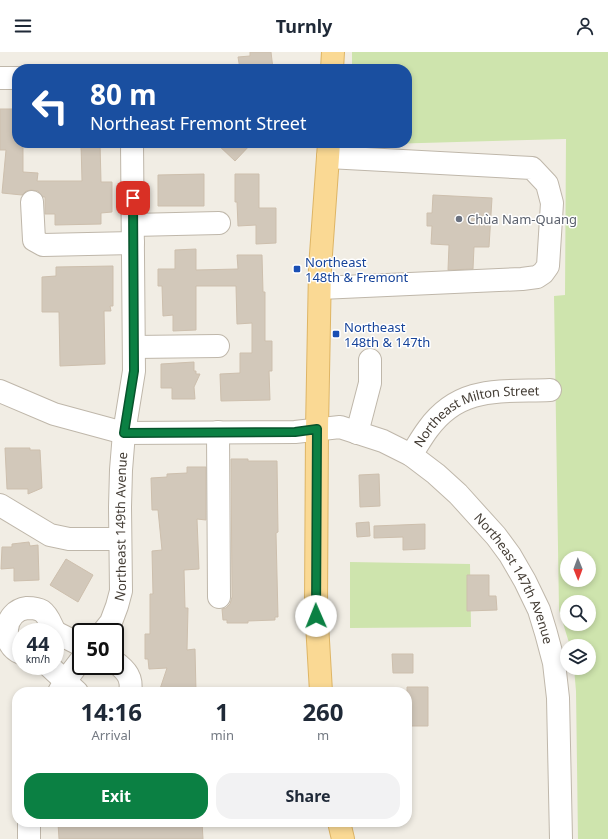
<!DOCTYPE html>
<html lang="en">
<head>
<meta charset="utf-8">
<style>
  :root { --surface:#fff; --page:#f2f2f3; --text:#1f2937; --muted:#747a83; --accent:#0b8043 }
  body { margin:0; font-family:"Noto Sans",sans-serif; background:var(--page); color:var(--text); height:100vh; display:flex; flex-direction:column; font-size:15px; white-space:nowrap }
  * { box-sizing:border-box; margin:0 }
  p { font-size:13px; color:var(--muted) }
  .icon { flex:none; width:22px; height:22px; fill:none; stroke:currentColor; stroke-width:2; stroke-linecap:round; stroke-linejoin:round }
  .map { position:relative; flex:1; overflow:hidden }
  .panel { position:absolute; left:12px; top:635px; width:400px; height:140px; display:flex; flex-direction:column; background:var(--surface); border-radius:16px; box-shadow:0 2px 6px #0003 }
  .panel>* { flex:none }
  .guide { position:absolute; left:12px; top:12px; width:400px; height:84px; border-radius:16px; box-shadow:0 2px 6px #0003; background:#1a4fa0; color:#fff; overflow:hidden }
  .needle { width:26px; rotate:179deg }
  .buttons { position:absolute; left:560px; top:499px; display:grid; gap:8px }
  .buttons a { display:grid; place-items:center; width:36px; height:36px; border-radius:50%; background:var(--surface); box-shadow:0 2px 6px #0003; font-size:20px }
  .speed { position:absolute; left:12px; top:571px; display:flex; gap:8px; font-size:20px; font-weight:700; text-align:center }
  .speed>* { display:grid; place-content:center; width:52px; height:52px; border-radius:50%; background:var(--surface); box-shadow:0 2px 6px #0003; line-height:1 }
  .speed small { font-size:10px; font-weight:400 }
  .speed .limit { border:2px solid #111; border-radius:6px; background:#fff; color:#111 }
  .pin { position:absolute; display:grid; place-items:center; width:34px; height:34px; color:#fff; margin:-17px; border-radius:8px; box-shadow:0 2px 6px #0006 }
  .me { position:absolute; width:44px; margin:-22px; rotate:359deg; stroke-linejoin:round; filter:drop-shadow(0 0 3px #0008) }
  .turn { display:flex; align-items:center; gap:14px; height:84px; padding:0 12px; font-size:18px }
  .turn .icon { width:52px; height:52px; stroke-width:2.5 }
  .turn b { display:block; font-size:28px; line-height:34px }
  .eta { display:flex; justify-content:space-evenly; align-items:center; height:68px; text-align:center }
  .eta b { font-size:24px; font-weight:700; line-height:28px }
  .cta { display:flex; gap:8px; margin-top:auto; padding:8px 12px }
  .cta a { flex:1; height:46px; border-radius:16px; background:var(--accent); color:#fff; font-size:16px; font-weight:700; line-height:46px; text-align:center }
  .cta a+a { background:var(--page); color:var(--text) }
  header { display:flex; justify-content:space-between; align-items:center; height:52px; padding:0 12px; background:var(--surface); font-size:18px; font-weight:700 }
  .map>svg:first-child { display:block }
  .green { fill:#cee4ad; fill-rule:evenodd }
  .building { fill:#d2c8ba; stroke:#cdbfad }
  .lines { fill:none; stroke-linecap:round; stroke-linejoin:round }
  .minor-casing { stroke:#bfb7aa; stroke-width:24 }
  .major-casing { stroke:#deb565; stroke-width:24 }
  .minor { stroke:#fff; stroke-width:22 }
  .major { stroke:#fad994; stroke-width:22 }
  .route-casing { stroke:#07532c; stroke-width:10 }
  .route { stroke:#0b8043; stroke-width:7 }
  .worship-dot { fill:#6b7280; stroke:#fff; stroke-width:1.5 }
  .transit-dot { fill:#1a4fb4; stroke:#fff; stroke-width:1.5 }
  .labels { text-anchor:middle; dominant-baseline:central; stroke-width:3; stroke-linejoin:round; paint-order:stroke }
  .worship-label { font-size:13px; fill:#5b616d; stroke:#fff; text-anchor:start }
  .transit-label { font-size:13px; fill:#164399; stroke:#fff; text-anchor:start }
  .street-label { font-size:13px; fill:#433c34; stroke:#fff }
</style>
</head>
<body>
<header><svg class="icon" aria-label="menu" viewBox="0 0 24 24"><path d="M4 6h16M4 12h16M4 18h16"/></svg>Turnly<svg class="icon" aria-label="person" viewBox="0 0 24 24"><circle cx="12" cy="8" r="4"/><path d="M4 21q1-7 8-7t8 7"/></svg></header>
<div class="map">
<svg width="608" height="787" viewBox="0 0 608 787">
  <rect width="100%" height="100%" fill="#f1ede4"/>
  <path class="green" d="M 352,0 L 608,0 L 608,787 L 578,787 L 576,639 L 574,616 L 589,616 L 589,594 L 570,594 L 559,558 L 554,244 L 565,243 L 566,87 L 351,93 L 351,91 L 407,91 L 407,17 L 352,17 ZM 567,506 L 589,506 L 589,528 L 567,528 ZM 567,550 L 589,550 L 589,572 L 567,572 Z
    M 350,510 L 470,512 L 471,575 L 350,576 Z"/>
  <path class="building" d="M 250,0 L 271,0 L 273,17 L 240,17 L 238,5 L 250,4 Z
    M 0,57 L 17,57 L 17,91 L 23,91 L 23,120 L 38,121 L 37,129 L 82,129 L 81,91 L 100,91 L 101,130 L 112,130 L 112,160 L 101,161 L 101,172 L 55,173 L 55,162 L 45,162 L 45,145 L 43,145 L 38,139 L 31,138 L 26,139 L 22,143 L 2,141 L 6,98 L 0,98 Z
    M 216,91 L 252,91 L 235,109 Z
    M 204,122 L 204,154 L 158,154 L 158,123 Z
    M 235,122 L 259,122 L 259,156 L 276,156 L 276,191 L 256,192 L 256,173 L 238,174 L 237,150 L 235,150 Z
    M 433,143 L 492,146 L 489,195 L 474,195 L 473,217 L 448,218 L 449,193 L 431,192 L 432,174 L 427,174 L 427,161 L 432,161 Z
    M 196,197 L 196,218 L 238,217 L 237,203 L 262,203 L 263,240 L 265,240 L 265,289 L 272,289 L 272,319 L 269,319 L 270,348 L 221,349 L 220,322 L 240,321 L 240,301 L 252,301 L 252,271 L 237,272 L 236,234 L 196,234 L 196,278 L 173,279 L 173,263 L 163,264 L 162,234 L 158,234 L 158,217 L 175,217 L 175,198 Z
    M 113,214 L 113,254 L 110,254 L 111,259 L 104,259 L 105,312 L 60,314 L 59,260 L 42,260 L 42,225 L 56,224 L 56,215 Z
    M 194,310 L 194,319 L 196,319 L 196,322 L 200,322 L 194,335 L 195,347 L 172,347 L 172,336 L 161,336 L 161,312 Z
    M 5,396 L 30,396 L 30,398 L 40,398 L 42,436 L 28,442 L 28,437 L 7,437 Z
    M 231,407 L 248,407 L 248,409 L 277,409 L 278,480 L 276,481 L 278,565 L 275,565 L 275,568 L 248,569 L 248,571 L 227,571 L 227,568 L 223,568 L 222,557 L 226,556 L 230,552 L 232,545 Z
    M 187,415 L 206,415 L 206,468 L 197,467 L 199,517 L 184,518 L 185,556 L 188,556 L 187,598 L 195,597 L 196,640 L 159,640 L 167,616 L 149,617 L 148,607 L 145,607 L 145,582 L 150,582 L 150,542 L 153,542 L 152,499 L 162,498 L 158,458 L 152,458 L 151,426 L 167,425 L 167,422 L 187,421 Z
    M 379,422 L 380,454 L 360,455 L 359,423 Z
    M 369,470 L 370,484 L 357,485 L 356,471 Z
    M 425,472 L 425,497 L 403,498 L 403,485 L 374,486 L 374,474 Z
    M 29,490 L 30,494 L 38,493 L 39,528 L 14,529 L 14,516 L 1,517 L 2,495 L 12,495 L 12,492 Z
    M 66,507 L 93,523 L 78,550 L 50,533 Z
    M 467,523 L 489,523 L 489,544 L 496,544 L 497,558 L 467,559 Z
    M 392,602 L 413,602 L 413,621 L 393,621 Z
    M 407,635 L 428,635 L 428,674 L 407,674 Z
    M 78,770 L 104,770 L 104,774 L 131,772 L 131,770 L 202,770 L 203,787 L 59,787 L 58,771 Z"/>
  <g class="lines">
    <defs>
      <g id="minor">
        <path d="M 0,26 L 17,26"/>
        <path d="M 32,150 L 34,188 L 43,193 L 133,191"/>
        <path d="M 133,173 L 219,171"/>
        <path d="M 320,236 L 522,227 L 537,225 L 543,221 L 548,214 L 552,151 L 547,132 L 532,116 L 328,105"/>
        <path d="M 134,295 L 218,294"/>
        <path id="s1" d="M 0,339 L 54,362 L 124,381 L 295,380 L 340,375 L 383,389 L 411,403 L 436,422 L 458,442 L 496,484 L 510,503 L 525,529 L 539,558 L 546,581 L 554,611 L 558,646 L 561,787"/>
        <path d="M 218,380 L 219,545"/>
        <path d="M 357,381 L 370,331 L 370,308"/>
        <path id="s2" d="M 411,403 C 417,394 422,385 428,377 C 460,333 501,340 550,338"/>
        <path d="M 0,453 L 50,483 L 69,487 L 120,487"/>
        <path d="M 55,580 L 81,593"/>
        <path id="s3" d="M 103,580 L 111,570 L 117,554 L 121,539 L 120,455 L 121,418 L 124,381 L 134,319 L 132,91"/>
        <path d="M 21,601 C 0,593 3,559 27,556 C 32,556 37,556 42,559 C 49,564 51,573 55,580"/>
        <path d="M 115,610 C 126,618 133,626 130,640"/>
        <path d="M 49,614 L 77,640"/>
        <path d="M 59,640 L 65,629 L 81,608"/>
        <path d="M 29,770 L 29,787"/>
      </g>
      <path id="major" d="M 332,17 L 333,0
        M 321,640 L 316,554 L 317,377 L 320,216 L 329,91
        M 339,770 L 343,787"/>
    </defs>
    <use href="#minor" class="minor-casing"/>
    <use href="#major" class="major-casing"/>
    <use href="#minor" class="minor"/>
    <use href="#major" class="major"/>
  </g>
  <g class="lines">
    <defs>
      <path id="route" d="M 133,146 L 134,319 L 124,381 L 295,380 L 317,377 L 316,564"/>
    </defs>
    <use href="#route" class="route-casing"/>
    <use href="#route" class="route"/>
  </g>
  <circle class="worship-dot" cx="459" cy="167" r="4"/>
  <g class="transit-dot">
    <rect x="293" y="213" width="8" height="8" rx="2"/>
    <rect x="332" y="278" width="8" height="8" rx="2"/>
  </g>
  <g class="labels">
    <g class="worship-label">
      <text x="467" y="167">Chùa Nam-Quang</text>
    </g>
    <g class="transit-label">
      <text x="305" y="210">Northeast<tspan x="305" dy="15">148th &amp; Fremont</tspan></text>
      <text x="344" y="275">Northeast<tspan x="344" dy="15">148th &amp; 147th</tspan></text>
    </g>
    <g class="street-label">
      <text stroke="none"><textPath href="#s2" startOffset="83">Northeast Milton Street</textPath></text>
      <text stroke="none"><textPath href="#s3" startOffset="110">Northeast 149th Avenue</textPath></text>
      <text stroke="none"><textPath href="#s1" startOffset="588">Northeast 147th Avenue</textPath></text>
    </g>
  </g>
</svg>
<div class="buttons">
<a><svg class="needle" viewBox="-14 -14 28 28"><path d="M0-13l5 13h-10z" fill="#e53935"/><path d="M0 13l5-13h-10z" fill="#747a83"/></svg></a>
<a><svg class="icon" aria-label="search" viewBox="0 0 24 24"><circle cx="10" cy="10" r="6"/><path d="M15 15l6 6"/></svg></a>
<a><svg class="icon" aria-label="layers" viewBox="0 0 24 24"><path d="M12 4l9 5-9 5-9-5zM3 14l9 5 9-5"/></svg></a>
</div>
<div class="speed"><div>44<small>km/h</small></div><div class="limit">50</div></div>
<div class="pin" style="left:133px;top:146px;background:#d93025"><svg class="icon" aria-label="arrive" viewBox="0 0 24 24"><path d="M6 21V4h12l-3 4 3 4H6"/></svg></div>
<svg class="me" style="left:316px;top:564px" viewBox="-20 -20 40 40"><circle r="19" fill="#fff"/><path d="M0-13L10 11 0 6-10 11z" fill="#0b8043"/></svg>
<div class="guide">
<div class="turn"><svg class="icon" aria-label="left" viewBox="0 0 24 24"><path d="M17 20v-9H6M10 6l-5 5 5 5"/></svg><div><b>80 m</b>Northeast Fremont Street</div></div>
</div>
<section class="panel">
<div class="eta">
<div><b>14:16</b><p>Arrival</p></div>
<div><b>1</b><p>min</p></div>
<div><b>260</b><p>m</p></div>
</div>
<div class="cta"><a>Exit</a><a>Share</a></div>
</section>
</div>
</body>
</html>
